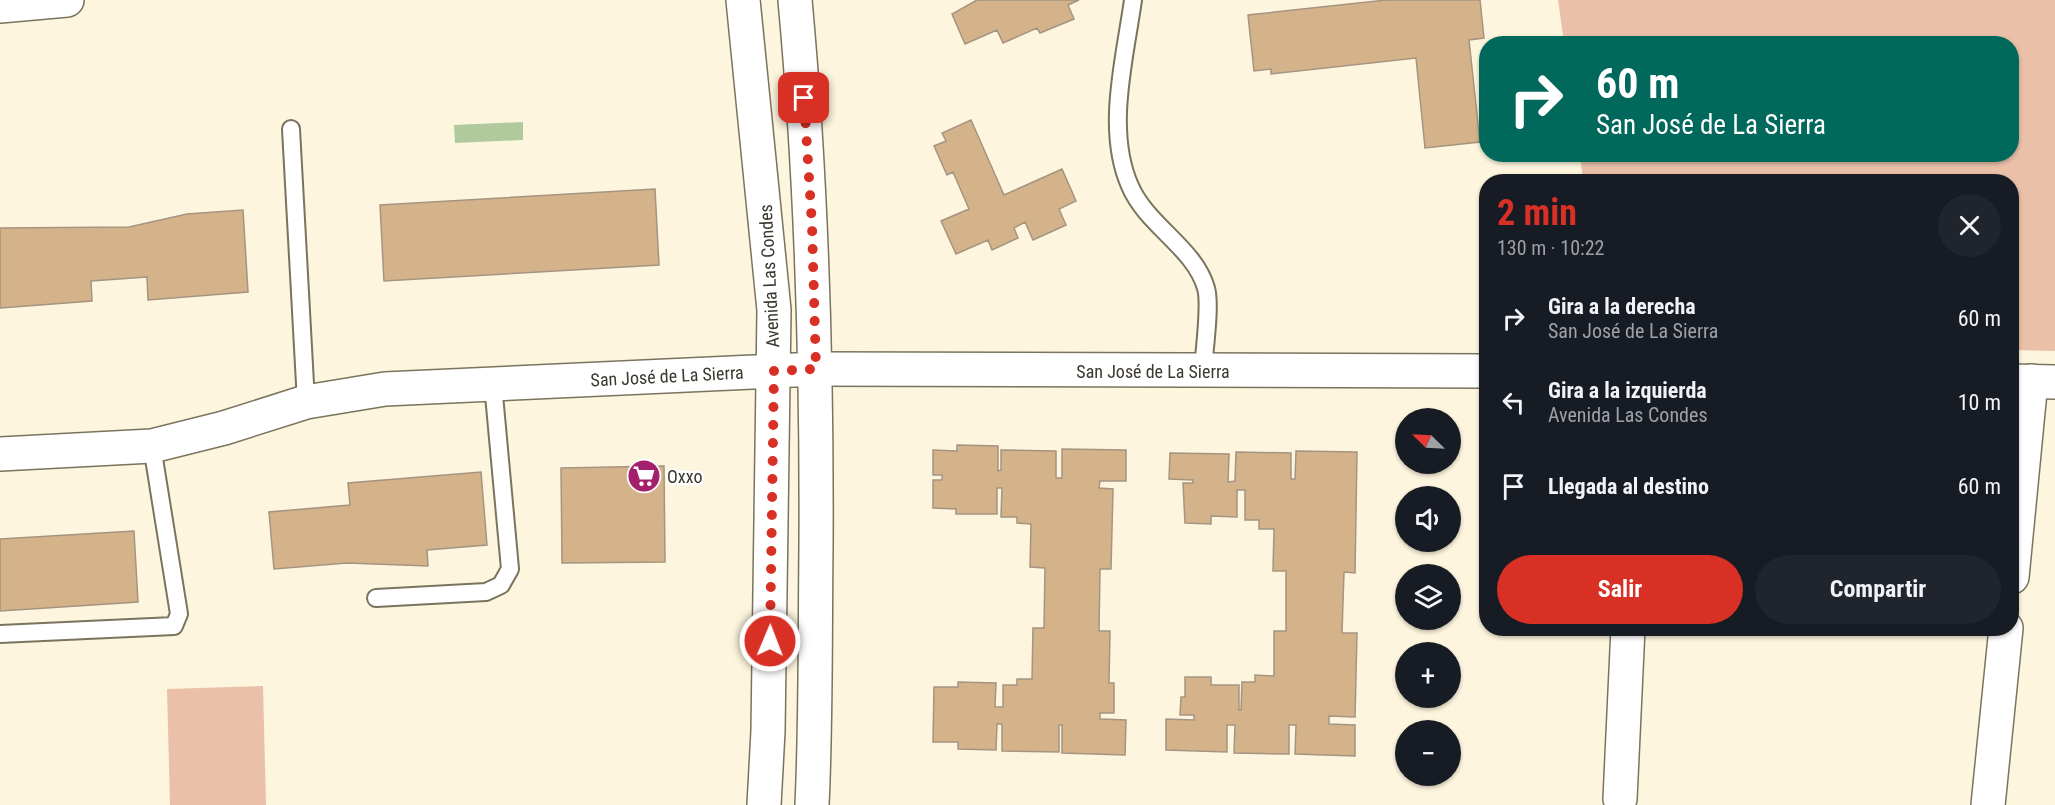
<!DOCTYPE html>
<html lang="es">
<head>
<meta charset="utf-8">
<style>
  :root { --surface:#171b24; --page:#20242c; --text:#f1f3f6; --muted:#9ea1a6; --accent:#d93025 }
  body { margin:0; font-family:"Roboto Condensed",sans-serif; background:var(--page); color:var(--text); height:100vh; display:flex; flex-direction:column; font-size:22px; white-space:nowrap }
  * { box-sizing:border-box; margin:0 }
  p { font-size:20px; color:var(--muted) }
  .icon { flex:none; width:33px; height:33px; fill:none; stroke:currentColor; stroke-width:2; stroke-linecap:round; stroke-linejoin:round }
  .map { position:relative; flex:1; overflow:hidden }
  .sheet { position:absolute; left:1479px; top:174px; width:540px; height:462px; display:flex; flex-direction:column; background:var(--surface); border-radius:24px; box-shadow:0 2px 4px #0004 }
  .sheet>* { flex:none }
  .top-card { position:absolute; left:1479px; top:36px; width:540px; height:126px; border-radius:24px; box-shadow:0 2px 4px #0004; background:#00695c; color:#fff; overflow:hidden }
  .needle { width:39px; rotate:294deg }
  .buttons { position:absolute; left:1395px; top:408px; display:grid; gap:12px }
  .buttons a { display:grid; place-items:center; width:66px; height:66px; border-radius:50%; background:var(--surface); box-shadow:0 2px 4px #0004; font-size:30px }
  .pin { position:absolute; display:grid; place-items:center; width:51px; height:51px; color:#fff; margin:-26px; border-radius:12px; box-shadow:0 3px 9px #0006 }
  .me { position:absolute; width:66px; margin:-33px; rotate:1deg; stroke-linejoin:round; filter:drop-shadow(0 0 4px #0008) }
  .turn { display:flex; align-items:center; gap:21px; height:126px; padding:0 18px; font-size:27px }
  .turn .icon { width:78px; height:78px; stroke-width:2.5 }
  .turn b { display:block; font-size:42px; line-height:51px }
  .round { display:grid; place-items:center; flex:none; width:63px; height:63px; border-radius:32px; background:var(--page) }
  .summary { display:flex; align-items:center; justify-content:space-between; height:102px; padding:0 18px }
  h1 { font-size:36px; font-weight:700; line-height:45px; color:var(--accent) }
  .button { display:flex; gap:12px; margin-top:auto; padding:12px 18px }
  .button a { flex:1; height:69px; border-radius:36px; background:var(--accent); color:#fff; font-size:24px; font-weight:700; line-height:69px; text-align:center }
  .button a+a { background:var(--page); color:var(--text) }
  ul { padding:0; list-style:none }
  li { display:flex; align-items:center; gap:18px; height:84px; padding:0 18px }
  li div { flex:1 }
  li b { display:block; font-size:22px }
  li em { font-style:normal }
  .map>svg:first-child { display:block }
  .green { fill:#eac0a8 }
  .water { fill:#b0ca9d }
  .building { fill:#d5b38a; stroke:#a49481; stroke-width:1.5 }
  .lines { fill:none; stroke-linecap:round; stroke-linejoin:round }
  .service-casing { stroke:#7a735e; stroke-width:20 }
  .minor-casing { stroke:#7a735e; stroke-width:36 }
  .tertiary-casing { stroke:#7a735e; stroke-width:36 }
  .secondary-casing { stroke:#7a735e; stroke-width:36 }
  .service { stroke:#fff; stroke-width:16 }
  .minor { stroke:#fff; stroke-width:33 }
  .tertiary { stroke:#fff; stroke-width:33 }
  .secondary { stroke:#fff; stroke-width:33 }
  .route { stroke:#d93025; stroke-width:10; stroke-dasharray:0 18 }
  .labels { text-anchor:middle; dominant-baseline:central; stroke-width:4.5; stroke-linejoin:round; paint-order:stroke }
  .street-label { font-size:18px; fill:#3b382f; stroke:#fff }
  .poi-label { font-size:18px; fill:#3b382f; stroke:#fff; text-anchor:start }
</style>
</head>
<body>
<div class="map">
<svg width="2055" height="805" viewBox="0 0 2055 805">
  <rect width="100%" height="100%" fill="#fdf5dd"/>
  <path class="green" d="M 1558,0 L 2055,0 L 2055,351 L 2012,350 L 2012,182 L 1583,181 L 1580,155 L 2012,154 L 2012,44 L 1564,43 Z
    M 263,686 L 266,805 L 170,805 L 167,689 Z"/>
  <path class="water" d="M 523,122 L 523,140 L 455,143 L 454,125 Z"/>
  <path class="building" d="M 977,0 L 1079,0 L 1068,5 L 1074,19 L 1040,33 L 1037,28 L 1003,43 L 997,30 L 965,44 L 952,14 Z
    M 1386,0 L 1480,0 L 1484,38 L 1469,40 L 1480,142 L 1425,148 L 1416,58 L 1271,74 L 1271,69 L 1254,71 L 1248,15 Z
    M 971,120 L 1004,195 L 1062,169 L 1076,201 L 1059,209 L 1066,225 L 1033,240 L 1025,222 L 1014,228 L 1018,238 L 992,250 L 988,240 L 956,254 L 941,221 L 969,209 L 953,172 L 947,175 L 934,146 L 946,141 L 942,133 Z
    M 655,189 L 659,265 L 384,281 L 380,205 Z
    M 243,210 L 248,292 L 148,300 L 147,277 L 91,281 L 92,301 L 0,308 L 0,228 L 129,227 L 187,214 Z
    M 957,445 L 998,446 L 998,471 L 1001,470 L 1001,450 L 1056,451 L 1056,478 L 1062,478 L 1062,449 L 1126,450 L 1126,481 L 1100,481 L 1099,488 L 1113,489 L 1111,569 L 1100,569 L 1099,631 L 1110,631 L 1109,683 L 1114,683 L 1114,713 L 1100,713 L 1100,719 L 1126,720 L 1125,755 L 1062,753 L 1062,725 L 1059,725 L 1059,752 L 1002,751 L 1002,724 L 997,724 L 996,750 L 958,749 L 958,742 L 933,742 L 934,687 L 958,687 L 958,682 L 996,683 L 995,707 L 1003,707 L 1003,685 L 1017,685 L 1017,679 L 1032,679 L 1033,628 L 1044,628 L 1045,568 L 1030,567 L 1031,524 L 1017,523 L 1017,517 L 1001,517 L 1002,488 L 997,488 L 997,514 L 956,514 L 956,509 L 933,508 L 933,480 L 942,480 L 942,475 L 933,475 L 933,450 L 957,451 Z
    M 1296,451 L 1357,452 L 1355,573 L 1344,572 L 1342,633 L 1357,633 L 1355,717 L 1329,716 L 1329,724 L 1355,725 L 1355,756 L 1295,754 L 1296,725 L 1289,725 L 1289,754 L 1234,753 L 1235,725 L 1227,725 L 1227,752 L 1166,750 L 1166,719 L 1194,720 L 1194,715 L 1180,715 L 1181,697 L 1185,697 L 1185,677 L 1211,677 L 1211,685 L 1239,685 L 1239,710 L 1241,710 L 1242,682 L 1255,682 L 1255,675 L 1274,676 L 1274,631 L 1286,631 L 1286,571 L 1273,571 L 1274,529 L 1259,529 L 1259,520 L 1245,520 L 1245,490 L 1237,490 L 1237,517 L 1211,516 L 1211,524 L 1185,523 L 1183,483 L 1193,483 L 1193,480 L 1169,479 L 1170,453 L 1229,454 L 1228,482 L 1235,481 L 1236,452 L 1291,453 L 1291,479 L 1295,479 Z
    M 664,466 L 665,562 L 562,563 L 561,468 Z
    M 481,472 L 487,545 L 427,550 L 428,566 L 347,563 L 274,569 L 269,512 L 350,505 L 348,483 Z
    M 134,531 L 138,602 L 0,611 L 0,539 Z"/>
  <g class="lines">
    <defs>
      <path id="service" d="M 1133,0 C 1125,58 1105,130 1130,186 C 1147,226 1194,247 1206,288 C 1211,305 1204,351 1203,371
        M 291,129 L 306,402
        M 376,598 L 486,592 L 501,585 L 510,569 L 493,384
        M 0,634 L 174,626 L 179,614 L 152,446"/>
      <path id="minor" d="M 0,6 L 67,0
        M 2012,577 L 2031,381
        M 1620,799 L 1628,628
        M 1988,805 L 2006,628"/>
      <path id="tertiary" d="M 816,369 L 1486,371
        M 2012,381 L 2055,382"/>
      <path id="secondary" d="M 743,0 L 774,310 L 768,731 L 764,805
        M 795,0 C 812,185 817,362 816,547 C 815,633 816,719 812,805
        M 0,454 L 152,446 L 224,428 L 306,402 L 385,389 L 816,369"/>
    </defs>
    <use href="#service" class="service-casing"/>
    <use href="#minor" class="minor-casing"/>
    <use href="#tertiary" class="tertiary-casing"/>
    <use href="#secondary" class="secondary-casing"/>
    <use href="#service" class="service"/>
    <use href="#minor" class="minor"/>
    <use href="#tertiary" class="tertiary"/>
    <use href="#secondary" class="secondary"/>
  </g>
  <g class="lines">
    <path class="route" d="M 770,641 L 774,371 L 816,369 L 812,225 L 804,98"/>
  </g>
  <defs>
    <symbol id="supermarket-disc" viewBox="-11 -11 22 22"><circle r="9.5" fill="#a4206d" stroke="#fff"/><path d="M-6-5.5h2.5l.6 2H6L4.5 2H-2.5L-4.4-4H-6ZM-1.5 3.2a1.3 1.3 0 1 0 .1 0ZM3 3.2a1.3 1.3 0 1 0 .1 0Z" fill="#fff"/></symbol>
  </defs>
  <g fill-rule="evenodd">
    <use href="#supermarket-disc" x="625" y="457" width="38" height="38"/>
  </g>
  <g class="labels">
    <g class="street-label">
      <text transform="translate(769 276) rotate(-93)">Avenida Las Condes</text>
      <text x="1153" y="371">San José de La Sierra</text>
      <text transform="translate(667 376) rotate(-3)">San José de La Sierra</text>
    </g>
    <g class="poi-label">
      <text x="667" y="476">Oxxo</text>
    </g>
  </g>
</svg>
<div class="buttons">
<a><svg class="needle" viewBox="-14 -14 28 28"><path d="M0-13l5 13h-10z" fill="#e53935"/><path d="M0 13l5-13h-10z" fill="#9ea1a6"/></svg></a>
<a><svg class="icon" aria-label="sound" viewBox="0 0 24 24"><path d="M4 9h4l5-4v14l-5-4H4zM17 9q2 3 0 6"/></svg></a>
<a><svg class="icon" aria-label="layers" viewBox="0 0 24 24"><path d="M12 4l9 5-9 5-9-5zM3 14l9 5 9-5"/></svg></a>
<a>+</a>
<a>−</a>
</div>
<div class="pin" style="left:804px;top:98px;background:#d93025"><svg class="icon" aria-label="arrive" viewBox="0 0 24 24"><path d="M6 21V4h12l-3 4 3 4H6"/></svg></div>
<svg class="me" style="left:770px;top:641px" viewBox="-20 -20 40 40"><circle r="17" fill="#d93025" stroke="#fff" stroke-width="3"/><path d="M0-11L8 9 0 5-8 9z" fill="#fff"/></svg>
<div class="top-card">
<div class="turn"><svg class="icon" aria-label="right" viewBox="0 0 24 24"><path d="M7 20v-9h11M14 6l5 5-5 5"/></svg><div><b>60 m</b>San José de La Sierra</div></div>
</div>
<section class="sheet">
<div class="summary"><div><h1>2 min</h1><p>130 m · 10:22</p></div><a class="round"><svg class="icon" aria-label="close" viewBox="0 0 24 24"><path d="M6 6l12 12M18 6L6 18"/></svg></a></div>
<ul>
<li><svg class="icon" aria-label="right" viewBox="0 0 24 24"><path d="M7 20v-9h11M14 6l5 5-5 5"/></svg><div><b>Gira a la derecha</b><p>San José de La Sierra</p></div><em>60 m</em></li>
<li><svg class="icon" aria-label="left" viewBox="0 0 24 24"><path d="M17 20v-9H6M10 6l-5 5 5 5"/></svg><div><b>Gira a la izquierda</b><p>Avenida Las Condes</p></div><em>10 m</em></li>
<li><svg class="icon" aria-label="arrive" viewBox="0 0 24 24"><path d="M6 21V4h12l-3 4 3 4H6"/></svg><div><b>Llegada al destino</b></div><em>60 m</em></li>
</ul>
<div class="button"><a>Salir</a><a>Compartir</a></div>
</section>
</div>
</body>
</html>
